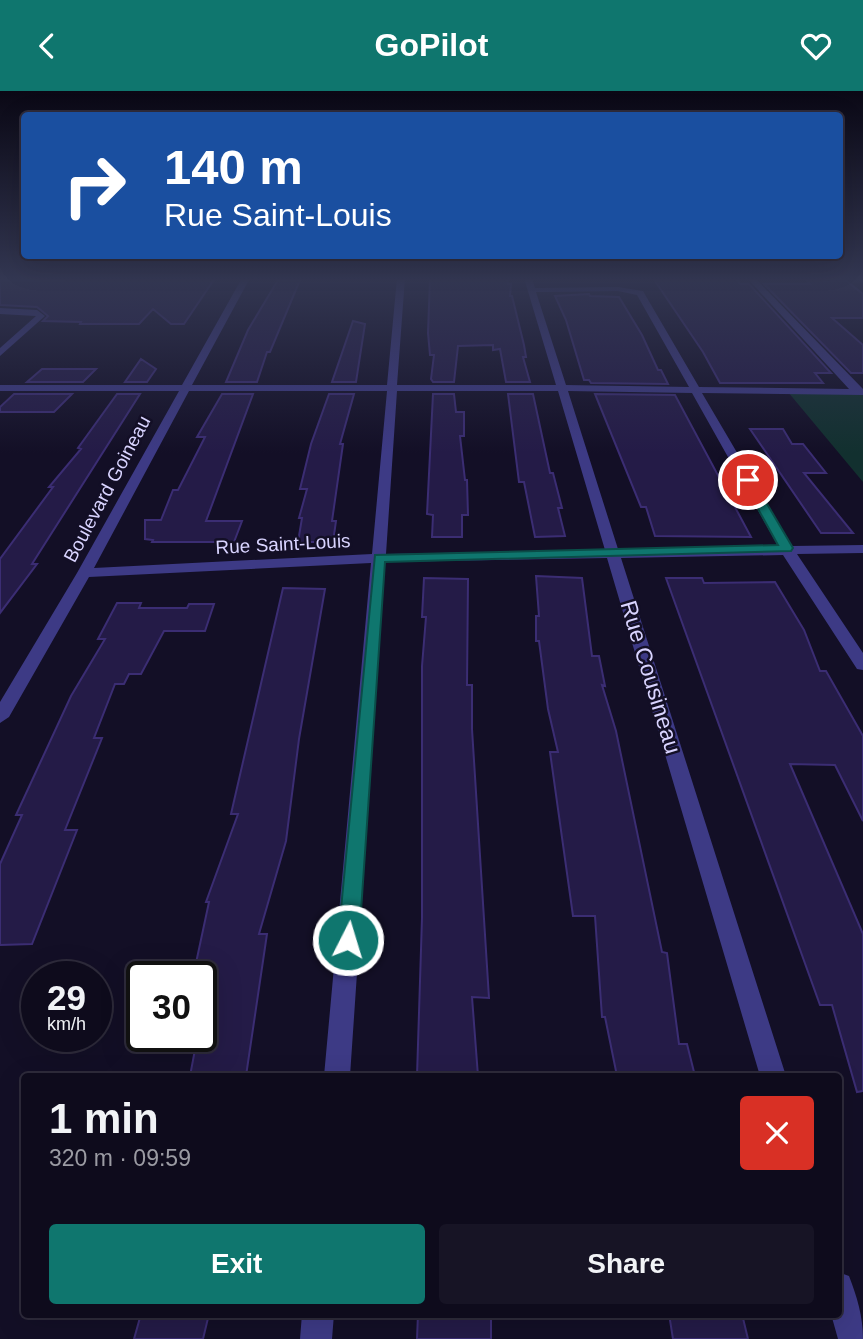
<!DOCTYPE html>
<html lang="en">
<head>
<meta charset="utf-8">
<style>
  :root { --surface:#0e0b1c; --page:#171425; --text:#f1f3f6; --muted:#9b9ba3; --line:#2e2b3b; --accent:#0f766e }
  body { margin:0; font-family:Helvetica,sans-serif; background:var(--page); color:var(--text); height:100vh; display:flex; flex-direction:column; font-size:26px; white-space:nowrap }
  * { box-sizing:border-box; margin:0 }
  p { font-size:23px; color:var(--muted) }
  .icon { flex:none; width:38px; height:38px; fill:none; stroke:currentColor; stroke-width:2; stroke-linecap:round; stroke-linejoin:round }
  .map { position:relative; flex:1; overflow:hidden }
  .panel { position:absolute; left:21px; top:982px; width:821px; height:245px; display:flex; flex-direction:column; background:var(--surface); border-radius:7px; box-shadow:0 7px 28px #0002,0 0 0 2px var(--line) }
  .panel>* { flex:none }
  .top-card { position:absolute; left:21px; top:21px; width:822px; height:147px; border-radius:7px; box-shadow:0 7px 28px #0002,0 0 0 2px var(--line); background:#1a4fa0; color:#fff; overflow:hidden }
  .speed { position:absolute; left:21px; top:870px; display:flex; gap:14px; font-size:35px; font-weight:700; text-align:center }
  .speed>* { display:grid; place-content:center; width:91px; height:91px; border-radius:50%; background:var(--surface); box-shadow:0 7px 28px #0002,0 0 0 2px var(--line); line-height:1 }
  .speed small { font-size:18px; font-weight:400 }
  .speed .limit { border:4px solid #111; border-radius:10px; background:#fff; color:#111 }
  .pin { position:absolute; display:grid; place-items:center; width:60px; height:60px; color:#fff; margin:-30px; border:4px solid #fff; border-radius:50%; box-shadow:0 2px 7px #0007 }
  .me { position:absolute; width:77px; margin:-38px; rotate:5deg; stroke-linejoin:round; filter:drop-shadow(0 0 5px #0008) }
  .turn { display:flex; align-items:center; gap:24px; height:147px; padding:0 28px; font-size:32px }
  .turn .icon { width:91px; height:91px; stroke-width:2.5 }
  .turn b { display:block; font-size:49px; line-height:60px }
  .round { display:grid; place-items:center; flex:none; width:74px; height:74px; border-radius:7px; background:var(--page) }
  .overview { display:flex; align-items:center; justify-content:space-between; height:119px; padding:0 28px }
  h1 { font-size:42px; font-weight:700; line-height:52px }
  .action { display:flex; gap:14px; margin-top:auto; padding:14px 28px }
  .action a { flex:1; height:80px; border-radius:7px; background:var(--accent); color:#fff; font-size:28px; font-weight:700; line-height:80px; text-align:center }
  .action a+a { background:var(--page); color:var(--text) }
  header { display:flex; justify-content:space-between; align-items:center; height:91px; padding:0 28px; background:var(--accent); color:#fff; font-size:32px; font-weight:700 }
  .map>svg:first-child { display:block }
  .green { fill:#12302f }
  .building { fill:#241b47; stroke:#3b2d73; stroke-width:2 }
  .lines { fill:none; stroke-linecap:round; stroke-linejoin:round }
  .minor { fill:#3d3a85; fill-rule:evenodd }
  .route { fill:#0f766e; stroke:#0a4d48; stroke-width:2 }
  .labels { text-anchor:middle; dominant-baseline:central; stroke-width:5; stroke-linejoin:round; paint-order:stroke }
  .far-street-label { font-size:19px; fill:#d9d4ff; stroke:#130f26 }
  .street-label { font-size:23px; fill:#d9d4ff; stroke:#130f26 }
</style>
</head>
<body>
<header><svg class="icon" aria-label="back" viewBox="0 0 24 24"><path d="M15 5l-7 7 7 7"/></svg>GoPilot<svg class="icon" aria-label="heart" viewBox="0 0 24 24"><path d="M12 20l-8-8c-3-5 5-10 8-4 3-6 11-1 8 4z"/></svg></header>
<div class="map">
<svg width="863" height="1248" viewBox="0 0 863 1248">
  <rect width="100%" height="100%" fill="#130f26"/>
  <path class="green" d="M 788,301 L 863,301 L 863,391 Z"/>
  <path class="building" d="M 66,187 L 215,187 L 184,233 L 171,233 L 153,218 L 139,233 L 80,233 L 81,231 L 43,230 L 48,225 L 37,216 L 0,214 L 0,189 L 63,190 Z
    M 430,187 L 507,187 L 508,193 L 511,193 L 510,205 L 512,205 L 524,254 L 526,266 L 523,266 L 530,291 L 506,291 L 500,258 L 493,259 L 493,254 L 458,255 L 454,291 L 433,291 L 431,288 L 434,264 L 430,264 L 428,242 Z
    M 653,187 L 736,187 L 740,193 L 749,193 L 831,282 L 815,282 L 823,292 L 720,292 L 703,261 Z
    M 804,187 L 843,187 L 863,203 L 863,227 L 832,227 L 863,254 L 863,282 L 851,282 L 764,193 L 810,193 Z
    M 278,189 L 300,189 L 270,261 L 267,261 L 257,291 L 226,291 L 248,239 Z
    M 589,203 L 590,205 L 619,206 L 642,244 L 658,279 L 661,279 L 668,293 L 591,292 L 589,289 L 584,289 L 566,229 L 555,205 Z
    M 353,230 L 365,233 L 356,291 L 332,291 Z
    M 141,268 L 156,278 L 147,291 L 125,291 Z
    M 42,278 L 96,278 L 83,291 L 27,291 Z
    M 14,303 L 72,303 L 54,321 L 0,321 L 0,316 Z
    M 117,303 L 140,303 L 32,473 L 37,473 L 0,522 L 0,468 L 53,396 L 49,396 L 81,358 L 78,357 Z
    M 222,303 L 253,303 L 206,430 L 242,430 L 234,451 L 152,451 L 153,449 L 145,448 L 145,429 L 161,429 L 173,399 L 178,399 L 205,346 L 197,346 Z
    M 329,303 L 354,303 L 340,353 L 343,353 L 332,430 L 336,430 L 333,451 L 298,451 L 302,427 L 299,427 L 307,398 L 300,398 L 311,353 Z
    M 433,303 L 454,303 L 456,321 L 464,321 L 464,345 L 460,345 L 465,389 L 467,389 L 468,424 L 462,424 L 462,446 L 432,446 L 433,424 L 427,423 Z
    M 508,303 L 533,303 L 550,382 L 553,382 L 562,417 L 558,417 L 565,445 L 535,446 L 524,391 L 519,391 Z
    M 595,303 L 675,304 L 751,446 L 655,445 L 646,416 L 641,416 Z
    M 750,338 L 783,338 L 792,353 L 803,353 L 826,382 L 804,382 L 853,442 L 821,442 Z
    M 536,485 L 582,487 L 592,565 L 599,565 L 605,595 L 602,594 L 616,640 L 662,861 L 667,862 L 679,953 L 687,953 L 695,985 L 617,985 L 605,926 L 602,926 L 595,825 L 573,825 L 550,661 L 558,661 L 548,618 L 539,550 L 536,550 L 536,525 L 539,525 Z
    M 424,487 L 468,488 L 467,594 L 472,594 L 472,638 L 489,907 L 472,906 L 478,985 L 417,985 L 422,827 L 422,575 L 426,526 L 422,526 Z
    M 666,487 L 702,487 L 704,492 L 775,491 L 804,539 L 820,580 L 826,580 L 863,645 L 863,730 L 835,674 L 790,673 L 863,843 L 863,1000 L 857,1001 L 832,914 L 820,914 Z
    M 283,497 L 325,498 L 299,648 L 286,750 L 259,843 L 267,843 L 246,985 L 190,985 L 197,948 L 201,948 L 201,886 L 193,886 L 209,811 L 206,811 L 238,723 L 231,723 Z
    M 117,512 L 141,512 L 139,517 L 187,517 L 189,513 L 214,513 L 205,540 L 164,540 L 141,583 L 129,583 L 124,593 L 115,593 L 94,647 L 102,647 L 65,739 L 77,739 L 32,853 L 0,854 L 0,773 L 22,724 L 16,724 L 71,605 L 105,548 L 98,548 Z
    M 141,1223 L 209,1223 L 203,1248 L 134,1248 Z
    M 418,1223 L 491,1223 L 491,1248 L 417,1248 Z
    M 669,1223 L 742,1223 L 748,1248 L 673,1248 Z"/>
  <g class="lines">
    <path class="minor" d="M 242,187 L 250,187 L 192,294 L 387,294 L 397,187 L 405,187 L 397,294 L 556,294 L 524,187 L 532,187 L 535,197 L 618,196 L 643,200 L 699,296 L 849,298 L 747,187 L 755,187 L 863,298 L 863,304 L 702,302 L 792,455 L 863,454 L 863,462 L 797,463 L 863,562 L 863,579 L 857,578 L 783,464 L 621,467 L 786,985 L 760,985 L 607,467 L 385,471 L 350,985 L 324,985 L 371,472 L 89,486 L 9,626 L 0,632 L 0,611 L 77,482 L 179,300 L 0,300 L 0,294 L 182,294 ZM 618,200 L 637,204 L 689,296 L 566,294 L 536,201 ZM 189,300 L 387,300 L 372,463 L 94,477 ZM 397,300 L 558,300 L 605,459 L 386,463 ZM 568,300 L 692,302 L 778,455 L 618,458 Z
      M 855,187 L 863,187 L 863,192 Z
      M 0,217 L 37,219 L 45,225 L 0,265 L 0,257 L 36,225 L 0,223 Z
      M 838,1181 L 849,1185 C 857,1206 863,1225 863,1248 L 838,1248 L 831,1223 L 838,1223 Z
      M 302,1223 L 334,1223 L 332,1248 L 300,1248 Z"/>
  </g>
  <linearGradient id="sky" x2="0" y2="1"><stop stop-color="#0a0815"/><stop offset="0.52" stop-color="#333752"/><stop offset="1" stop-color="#333752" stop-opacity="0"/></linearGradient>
  <rect width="863" height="362" fill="url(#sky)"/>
  <path class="route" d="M 748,386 L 753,389 L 793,457 L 791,460 L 385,471 L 359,849 L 356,855 L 348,857 L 341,855 L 338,849 L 375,464 L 778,454 L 742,389 Z"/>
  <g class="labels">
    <g class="far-street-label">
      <text transform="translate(107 398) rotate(-62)">Boulevard Goineau</text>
      <text transform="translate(283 453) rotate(-3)">Rue Saint-Louis</text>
    </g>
    <g class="street-label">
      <text transform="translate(651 586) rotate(73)">Rue Cousineau</text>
    </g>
  </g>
</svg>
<div class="speed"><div>29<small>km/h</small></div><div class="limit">30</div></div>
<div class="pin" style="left:748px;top:389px;background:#d93025"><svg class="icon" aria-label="arrive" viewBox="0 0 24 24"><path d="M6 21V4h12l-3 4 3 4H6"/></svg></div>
<svg class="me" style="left:348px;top:849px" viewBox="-20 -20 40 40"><circle r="17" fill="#0f766e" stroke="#fff" stroke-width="3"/><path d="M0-11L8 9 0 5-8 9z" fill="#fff"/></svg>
<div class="top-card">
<div class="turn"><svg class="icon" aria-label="right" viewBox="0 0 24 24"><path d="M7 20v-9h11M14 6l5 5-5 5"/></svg><div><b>140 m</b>Rue Saint-Louis</div></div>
</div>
<section class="panel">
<div class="overview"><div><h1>1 min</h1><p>320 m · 09:59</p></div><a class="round" style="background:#d93025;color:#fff"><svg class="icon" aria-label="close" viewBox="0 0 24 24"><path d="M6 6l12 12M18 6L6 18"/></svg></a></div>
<div class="action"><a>Exit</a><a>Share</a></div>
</section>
</div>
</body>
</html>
